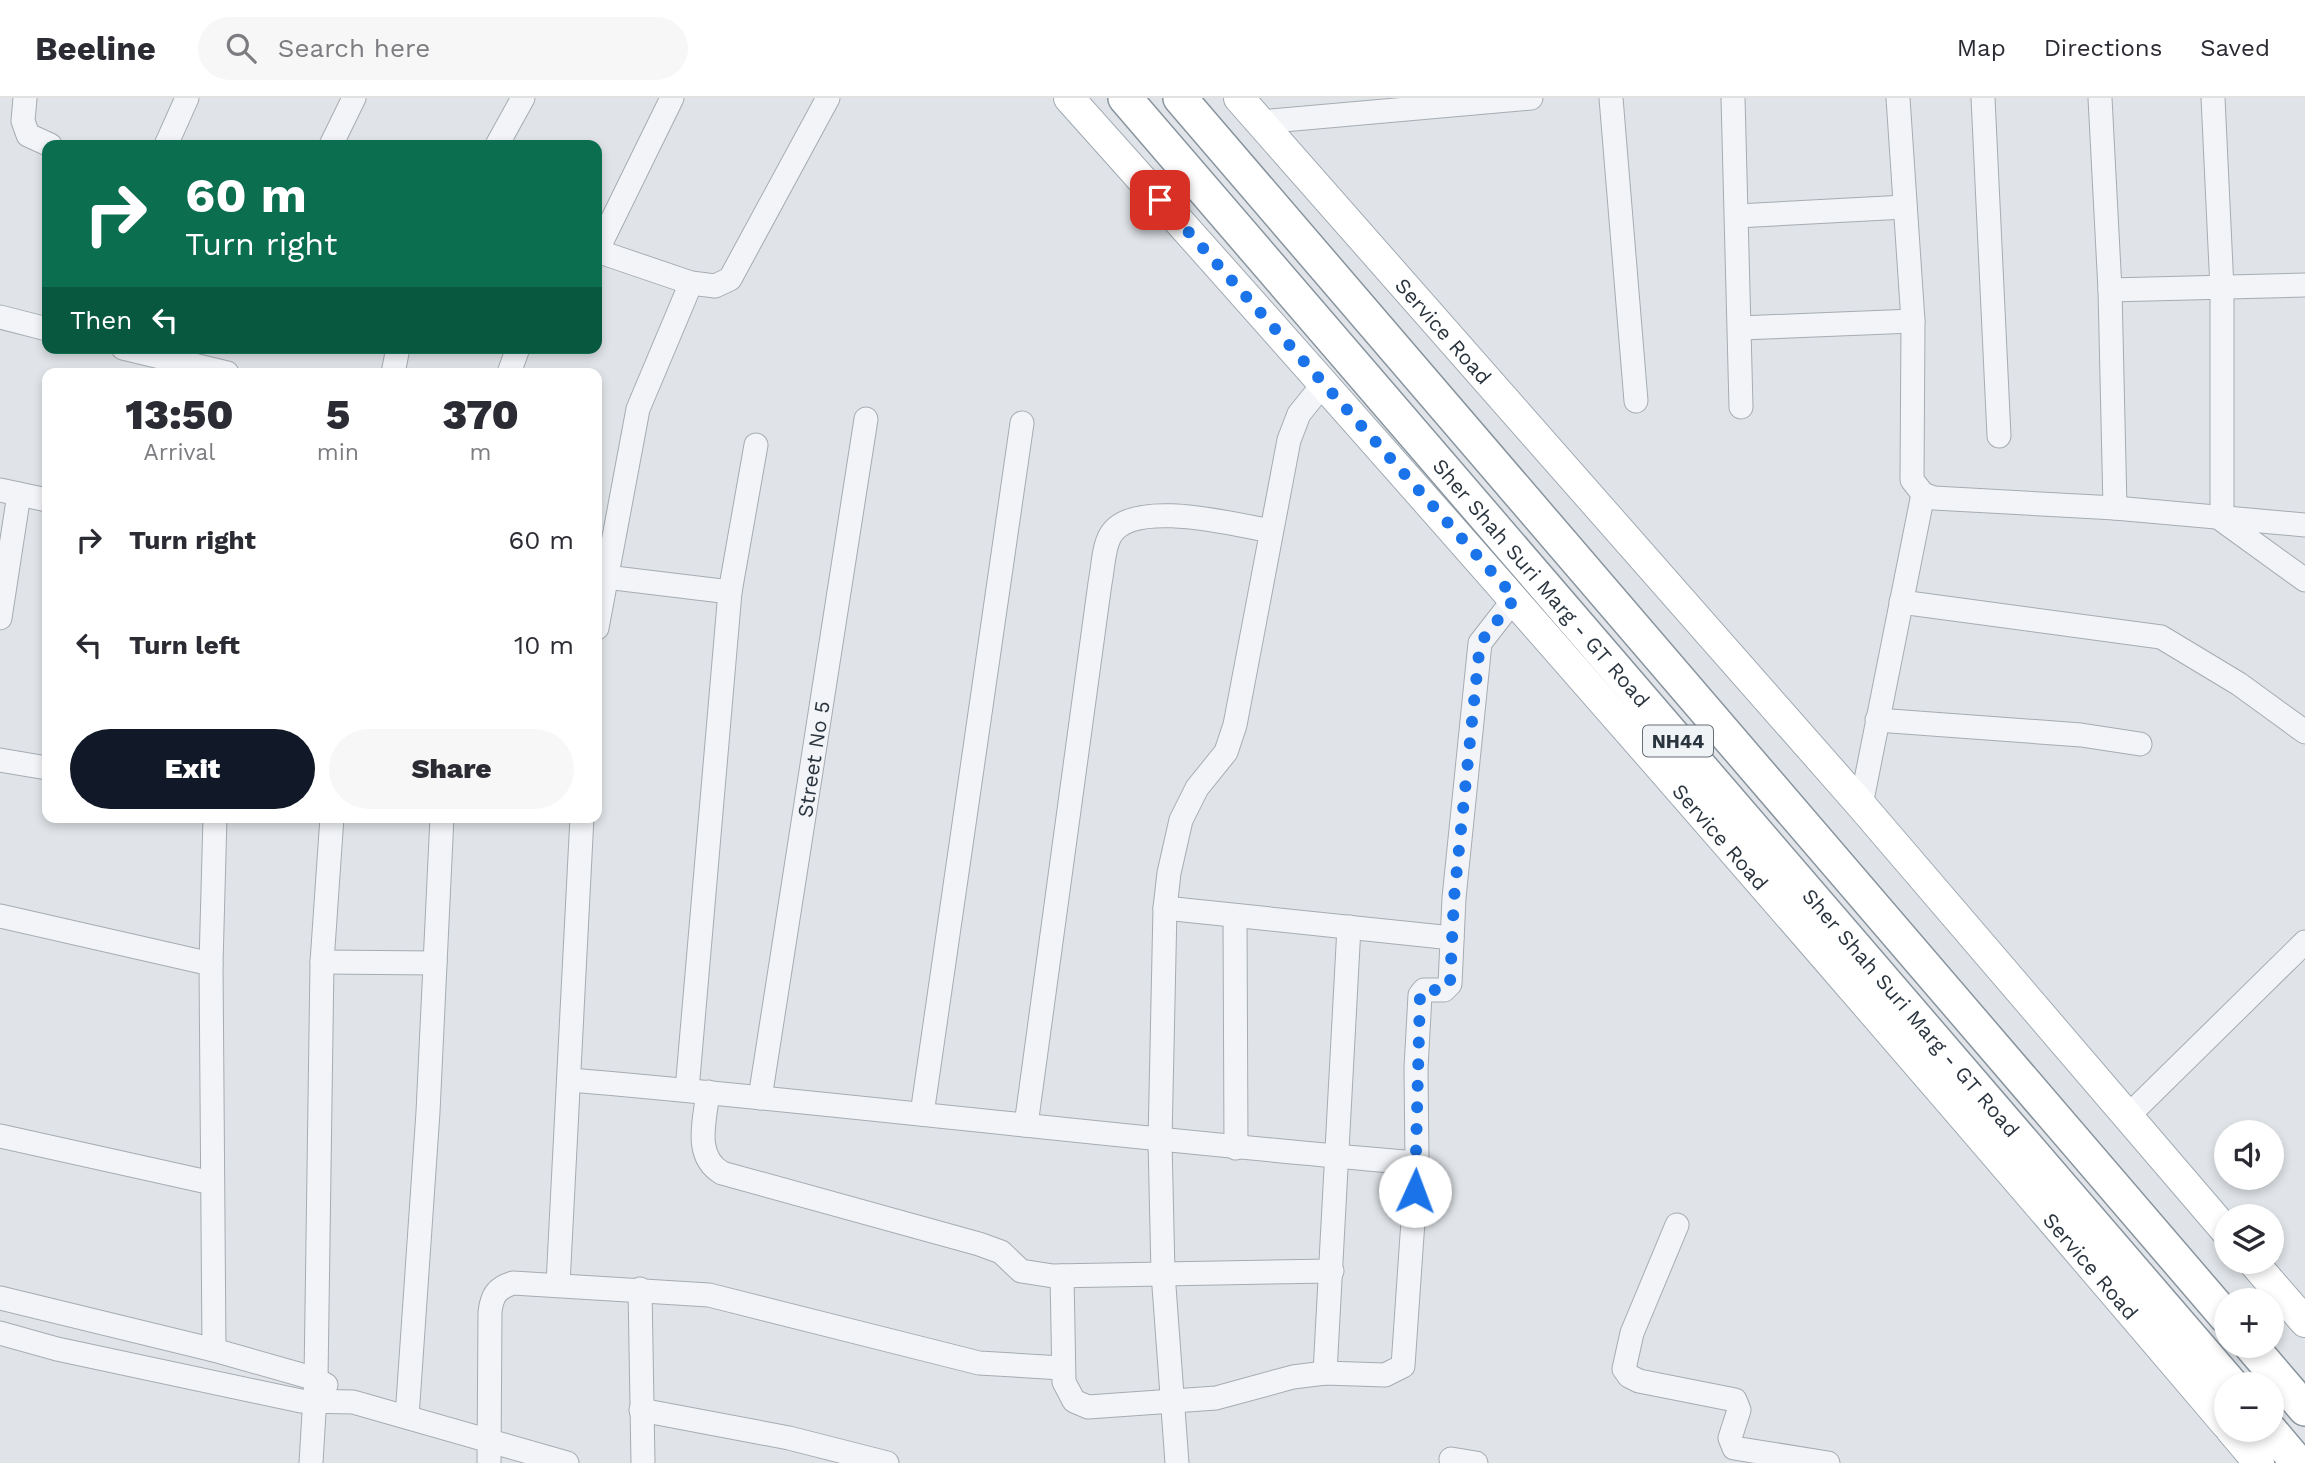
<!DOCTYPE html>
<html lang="en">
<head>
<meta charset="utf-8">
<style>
  :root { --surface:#fff; --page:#f7f7f7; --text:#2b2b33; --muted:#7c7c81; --line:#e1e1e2; --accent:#111827 }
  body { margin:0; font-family:"Work Sans",sans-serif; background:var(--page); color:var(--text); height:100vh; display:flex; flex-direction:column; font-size:26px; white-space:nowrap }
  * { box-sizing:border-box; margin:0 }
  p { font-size:23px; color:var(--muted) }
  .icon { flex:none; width:38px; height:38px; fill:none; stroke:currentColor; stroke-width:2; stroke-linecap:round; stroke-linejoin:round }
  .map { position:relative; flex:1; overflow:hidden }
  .sheet { position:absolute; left:42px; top:270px; width:560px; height:455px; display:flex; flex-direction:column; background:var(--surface); border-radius:14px; box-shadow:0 4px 10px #0003 }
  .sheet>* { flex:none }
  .top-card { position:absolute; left:42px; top:42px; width:560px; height:214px; border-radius:14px; box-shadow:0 4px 10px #0003; background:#0b6e4f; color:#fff; overflow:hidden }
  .buttons { position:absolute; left:2214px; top:1022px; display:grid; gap:14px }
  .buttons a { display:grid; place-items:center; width:70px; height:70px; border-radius:50%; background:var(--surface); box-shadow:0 4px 10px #0003; font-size:35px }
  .pin { position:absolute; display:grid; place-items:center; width:60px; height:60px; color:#fff; margin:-30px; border-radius:14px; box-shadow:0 4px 10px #0006 }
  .me { position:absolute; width:77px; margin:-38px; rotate:2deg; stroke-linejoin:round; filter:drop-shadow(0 0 5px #0008) }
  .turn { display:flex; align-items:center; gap:24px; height:147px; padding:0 28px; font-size:32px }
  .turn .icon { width:91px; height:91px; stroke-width:2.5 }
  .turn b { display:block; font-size:49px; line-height:60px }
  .then { display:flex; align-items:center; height:66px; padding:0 28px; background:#0003; gap:14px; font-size:26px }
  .eta { display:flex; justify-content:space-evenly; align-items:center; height:119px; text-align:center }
  .eta b { font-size:42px; font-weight:800; line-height:49px }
  .button { display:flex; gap:14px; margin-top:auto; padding:14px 28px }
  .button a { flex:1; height:80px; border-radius:42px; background:var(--accent); color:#fff; font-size:28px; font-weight:800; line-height:80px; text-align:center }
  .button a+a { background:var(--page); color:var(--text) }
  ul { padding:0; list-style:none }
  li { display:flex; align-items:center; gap:21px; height:105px; padding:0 28px }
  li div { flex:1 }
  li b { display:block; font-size:26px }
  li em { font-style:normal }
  header { display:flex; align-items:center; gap:42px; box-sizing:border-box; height:98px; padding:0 35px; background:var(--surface); border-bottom:2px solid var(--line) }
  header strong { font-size:33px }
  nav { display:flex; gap:38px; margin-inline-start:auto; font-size:24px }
  .search { width:490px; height:63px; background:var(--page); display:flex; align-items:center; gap:18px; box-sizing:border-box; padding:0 24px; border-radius:38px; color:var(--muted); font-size:26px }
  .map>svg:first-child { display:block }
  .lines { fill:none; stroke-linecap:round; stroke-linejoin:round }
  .minor-casing { stroke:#a6acb2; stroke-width:25 }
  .major-casing { stroke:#a0aab3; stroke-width:32 }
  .highway-casing { stroke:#88949e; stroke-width:36 }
  .minor { stroke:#f2f4f7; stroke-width:23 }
  .major { stroke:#fff; stroke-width:30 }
  .highway { stroke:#fff; stroke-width:33 }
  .route { stroke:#1a73e8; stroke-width:12; stroke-dasharray:0 21.6 }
  .labels { text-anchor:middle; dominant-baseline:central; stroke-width:5; stroke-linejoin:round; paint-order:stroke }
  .shield { fill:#eff3f6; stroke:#656d75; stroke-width:2 }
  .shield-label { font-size:19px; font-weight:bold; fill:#2a343e }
  .street-label { font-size:21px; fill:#2a343e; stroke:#eff3f6 }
</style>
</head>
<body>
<header>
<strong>Beeline</strong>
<div class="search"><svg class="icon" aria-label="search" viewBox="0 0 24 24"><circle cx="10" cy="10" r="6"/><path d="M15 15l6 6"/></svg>Search here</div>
<nav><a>Map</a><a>Directions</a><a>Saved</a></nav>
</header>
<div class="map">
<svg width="2305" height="1365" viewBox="0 0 2305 1365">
  <rect width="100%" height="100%" fill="#e0e4e8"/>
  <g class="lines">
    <defs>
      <g id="minor">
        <path d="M 25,0 L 23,23 L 28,37 L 50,47"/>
        <path d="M 1611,0 L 1636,303"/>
        <path d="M 1733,0 L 1741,309"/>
        <path d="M 1898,0 L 1913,223 L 1912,382 L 1923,396 L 1934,400 L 2115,410 L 2305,427"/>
        <path d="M 1983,0 L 1999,338"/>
        <path d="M 2100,0 L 2110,192 L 2115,410"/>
        <path d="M 2213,0 L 2222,191 L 2222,422 L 2305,482"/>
        <path d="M 1260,24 L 1531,0"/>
        <path d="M 166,47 L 187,0"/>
        <path d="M 331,47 L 354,0"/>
        <path d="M 497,47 L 523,0"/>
        <path d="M 1737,118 L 1905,109"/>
        <path d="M 597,153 L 691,185 L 715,188 L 730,181 L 828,0"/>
        <path d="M 597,153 L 672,0"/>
        <path d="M 2110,192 L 2305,187"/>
        <path d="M 0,219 L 47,231"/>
        <path d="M 1740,230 L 1913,223"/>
        <path d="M 123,250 L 227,275"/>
        <path d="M 393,275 L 398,250"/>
        <path d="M 509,275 L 518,250"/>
        <path d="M 0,392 L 47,402"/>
        <path d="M 606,479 L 730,494"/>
        <path d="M 1901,504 L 2161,539 L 2239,586 L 2305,634"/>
        <path d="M 0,520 L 19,396"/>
        <path d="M 597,530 L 638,311 L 691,185"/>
        <path d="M 1877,622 L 2081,637 L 2140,646"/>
        <path d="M 0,662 L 47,670"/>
        <path d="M 1861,707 L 1923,396"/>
        <path d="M 1165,810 L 1452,840"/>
        <path d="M 0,818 L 211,866"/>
        <path d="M 1235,818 L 1236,1050"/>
        <path d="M 322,864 L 435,865"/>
        <path d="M 571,982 C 853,1006 1134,1042 1417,1065"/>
        <path d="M 687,992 L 730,494 L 756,347"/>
        <path d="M 708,994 C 705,1022 693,1058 722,1075 L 979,1146 L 1001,1154 L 1021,1173 L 1053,1178 L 1332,1173"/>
        <path id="s1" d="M 760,1000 L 866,321"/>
        <path d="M 922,1016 L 1022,325"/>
        <path d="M 2127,1019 L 2305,844"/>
        <path d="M 1026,1027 L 1100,485 C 1103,471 1103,451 1110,438 C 1131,399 1236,427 1271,433"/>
        <path d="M 0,1038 L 212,1085"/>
        <path d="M 1677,1127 L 1632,1235 L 1624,1271 L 1629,1278 L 1639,1283 L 1735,1302 L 1739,1312 L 1730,1340 L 1734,1350 L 1828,1365"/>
        <path d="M 1062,1178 L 1064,1284 L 1074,1303 L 1088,1309 L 1216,1300 L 1293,1279 L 1325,1275 L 1385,1277 L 1403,1268 L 1417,1065 L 1416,970 L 1420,897 L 1424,892 L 1444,892 L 1450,886 L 1454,800 L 1480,545 L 1515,500"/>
        <path d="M 558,1186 L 582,719"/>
        <path d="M 640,1191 L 643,1365"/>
        <path d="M 0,1200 L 214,1252 L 316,1281 L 326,1287"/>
        <path d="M 0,1235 L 57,1251 L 301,1303 L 353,1304 L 567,1365"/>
        <path d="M 214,1252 L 211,866 L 215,719"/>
        <path d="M 1325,1275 L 1349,829"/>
        <path d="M 641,1312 L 789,1340 L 887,1365"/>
        <path d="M 407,1319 L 428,1014 L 442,719"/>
        <path d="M 1451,1361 L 1476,1365"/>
        <path d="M 311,1365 L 316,1281 L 322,864 L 332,719"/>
        <path d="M 489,1365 L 490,1214 C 492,1197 497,1190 513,1185 L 709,1197 L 979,1265 L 1062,1270"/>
        <path d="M 1177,1365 L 1163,1175 L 1160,1043 L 1165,810 L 1169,775 L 1181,722 L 1197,690 L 1226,654 L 1235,627 L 1289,342 L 1299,316 L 1324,285"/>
      </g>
      <g id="major">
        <path id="s2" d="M 1069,0 C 1460,437 1846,879 2226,1326"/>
        <path id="s3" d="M 1239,0 L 1861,707 L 2226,1133"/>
        <path d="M 2253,1164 L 2305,1224"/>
        <path d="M 2231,1332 L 2259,1365"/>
      </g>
      <g id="highway">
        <path id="s4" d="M 1125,0 L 2231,1286"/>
        <path d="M 1180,0 L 2226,1219"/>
        <path d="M 2251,1248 L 2305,1311"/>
        <path d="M 2270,1332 L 2298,1365"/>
      </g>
    </defs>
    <use href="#minor" class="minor-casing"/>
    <use href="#major" class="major-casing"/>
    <use href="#highway" class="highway-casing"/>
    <use href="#minor" class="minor"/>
    <use href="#major" class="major"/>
    <use href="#highway" class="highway"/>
  </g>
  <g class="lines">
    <path class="route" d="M 1160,102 L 1515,500 L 1480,545 L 1454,800 L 1450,886 L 1444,892 L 1424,892 L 1420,897 L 1415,1093"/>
  </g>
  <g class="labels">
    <rect class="shield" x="1643" y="627.5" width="70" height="31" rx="5"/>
    <g class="shield-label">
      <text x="1678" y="643">NH44</text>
    </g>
    <g class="street-label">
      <text stroke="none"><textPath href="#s3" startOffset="310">Service Road</textPath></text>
      <text stroke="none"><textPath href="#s4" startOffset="639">Sher Shah Suri Marg - GT Road</textPath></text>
      <text stroke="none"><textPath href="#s1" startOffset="343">Street No 5</textPath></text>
      <text stroke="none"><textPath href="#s2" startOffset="985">Service Road</textPath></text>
      <text stroke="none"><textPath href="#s4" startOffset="1206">Sher Shah Suri Marg - GT Road</textPath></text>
      <text stroke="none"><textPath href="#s2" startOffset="1552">Service Road</textPath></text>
    </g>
  </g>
</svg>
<div class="buttons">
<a><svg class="icon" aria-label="sound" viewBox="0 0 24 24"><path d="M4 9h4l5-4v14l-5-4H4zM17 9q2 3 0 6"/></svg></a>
<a><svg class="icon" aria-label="layers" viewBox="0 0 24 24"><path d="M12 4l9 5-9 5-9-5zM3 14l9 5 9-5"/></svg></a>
<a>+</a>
<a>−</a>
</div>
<div class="pin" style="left:1160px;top:102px;background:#d93025"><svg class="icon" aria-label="arrive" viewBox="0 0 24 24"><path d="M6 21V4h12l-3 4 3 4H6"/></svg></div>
<svg class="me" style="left:1415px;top:1093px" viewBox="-20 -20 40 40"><circle r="19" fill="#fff"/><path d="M0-13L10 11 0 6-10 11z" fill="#1a73e8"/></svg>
<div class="top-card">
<div class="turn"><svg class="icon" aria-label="right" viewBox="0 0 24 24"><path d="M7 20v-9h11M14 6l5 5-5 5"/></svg><div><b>60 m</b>Turn right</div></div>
<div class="then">Then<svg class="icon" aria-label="left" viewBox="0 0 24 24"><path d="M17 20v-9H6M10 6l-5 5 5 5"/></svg></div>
</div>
<section class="sheet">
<div class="eta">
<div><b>13:50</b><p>Arrival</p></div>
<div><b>5</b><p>min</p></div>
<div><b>370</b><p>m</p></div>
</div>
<ul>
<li><svg class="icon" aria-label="right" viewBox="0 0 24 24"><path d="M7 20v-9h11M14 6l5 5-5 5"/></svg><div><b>Turn right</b></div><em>60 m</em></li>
<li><svg class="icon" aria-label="left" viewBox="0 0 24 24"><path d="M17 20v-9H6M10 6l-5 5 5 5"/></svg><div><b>Turn left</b></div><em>10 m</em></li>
</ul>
<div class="button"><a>Exit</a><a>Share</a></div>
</section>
</div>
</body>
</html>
